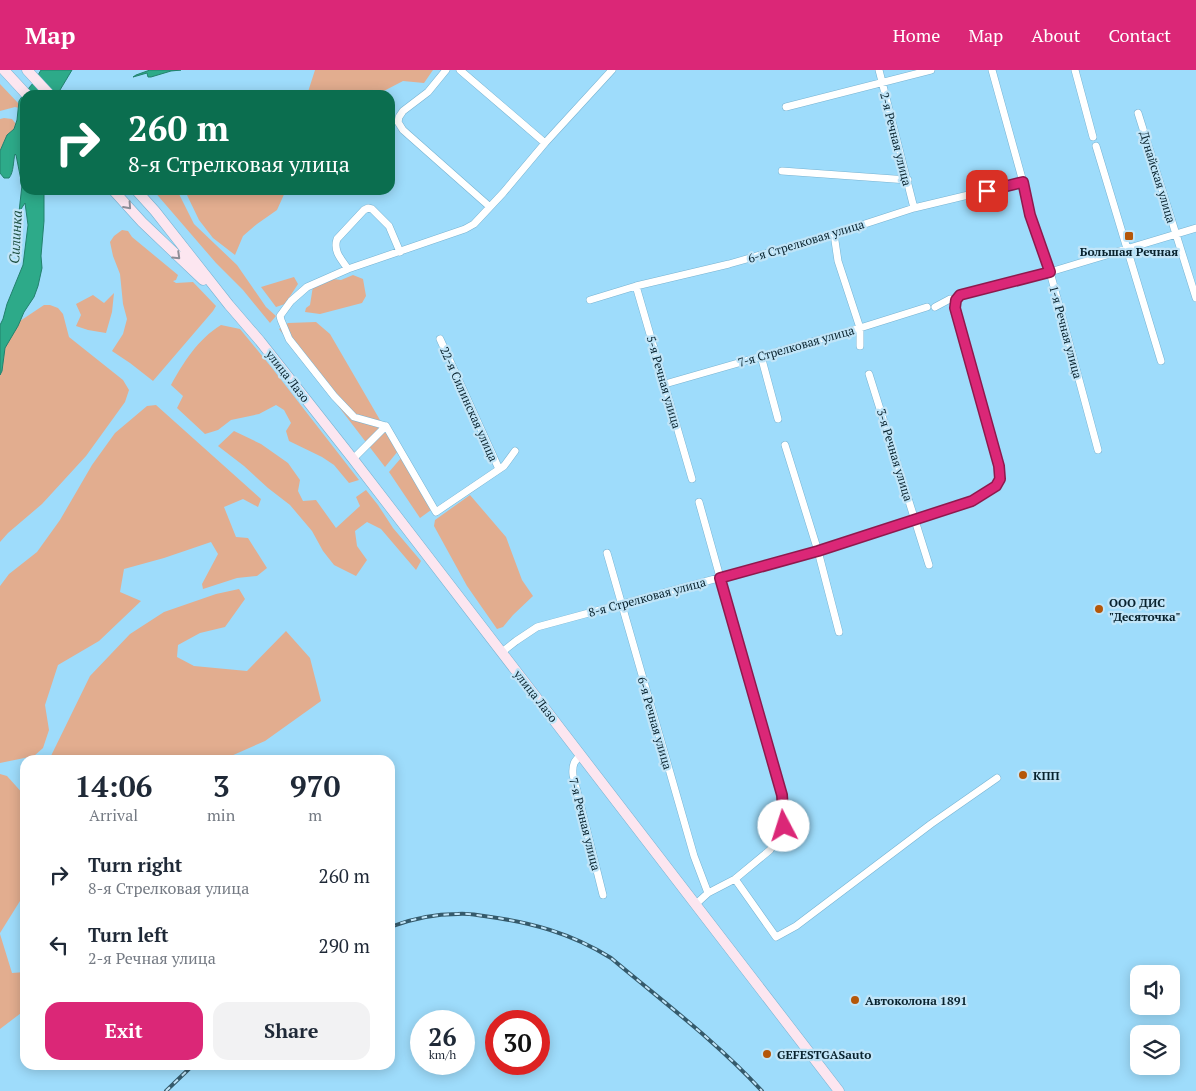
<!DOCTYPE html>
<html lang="en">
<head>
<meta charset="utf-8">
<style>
  :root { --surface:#fff; --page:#f2f2f3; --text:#1f2937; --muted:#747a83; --accent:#db2777 }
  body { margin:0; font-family:"PT Serif",serif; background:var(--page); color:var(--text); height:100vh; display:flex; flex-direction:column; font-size:19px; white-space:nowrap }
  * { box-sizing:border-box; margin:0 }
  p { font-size:16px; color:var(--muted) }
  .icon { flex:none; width:28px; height:28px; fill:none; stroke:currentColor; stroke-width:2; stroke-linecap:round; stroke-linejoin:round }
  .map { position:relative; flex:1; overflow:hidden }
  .details { position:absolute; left:20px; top:685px; width:375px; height:315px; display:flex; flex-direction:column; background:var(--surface); border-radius:15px; box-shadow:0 2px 12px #0003 }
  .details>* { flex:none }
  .top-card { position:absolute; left:20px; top:20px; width:375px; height:105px; border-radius:15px; box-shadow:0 2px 12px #0003; background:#0b6e4f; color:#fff; overflow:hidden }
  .fabs { position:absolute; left:1130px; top:895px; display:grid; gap:10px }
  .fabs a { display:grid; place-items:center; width:50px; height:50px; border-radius:10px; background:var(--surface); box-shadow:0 2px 12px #0003; font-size:25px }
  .speed { position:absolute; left:410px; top:940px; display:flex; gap:10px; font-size:25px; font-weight:700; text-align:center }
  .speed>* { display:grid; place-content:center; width:65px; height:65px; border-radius:50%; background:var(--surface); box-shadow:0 2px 12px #0003; line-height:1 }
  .speed small { font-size:12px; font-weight:400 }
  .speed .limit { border:8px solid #d22; background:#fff; color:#111 }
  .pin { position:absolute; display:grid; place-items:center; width:42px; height:42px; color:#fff; margin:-21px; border-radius:10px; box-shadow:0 2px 8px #0006 }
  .me { position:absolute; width:55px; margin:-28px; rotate:355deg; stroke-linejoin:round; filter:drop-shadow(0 0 4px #0008) }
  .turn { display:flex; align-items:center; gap:18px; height:105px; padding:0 25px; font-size:22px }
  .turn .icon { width:65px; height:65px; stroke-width:2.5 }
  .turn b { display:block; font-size:35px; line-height:42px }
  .eta { display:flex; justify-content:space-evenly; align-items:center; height:85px; text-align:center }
  .eta b { font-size:30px; font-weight:700; line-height:35px }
  .button { display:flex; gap:10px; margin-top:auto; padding:10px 25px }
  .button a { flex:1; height:58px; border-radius:15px; background:var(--accent); color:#fff; font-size:20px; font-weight:700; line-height:58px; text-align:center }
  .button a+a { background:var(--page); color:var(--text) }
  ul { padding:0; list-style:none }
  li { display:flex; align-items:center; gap:15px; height:70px; padding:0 25px }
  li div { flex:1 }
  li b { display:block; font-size:19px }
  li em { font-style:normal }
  header { display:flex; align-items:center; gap:30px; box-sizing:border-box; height:70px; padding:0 25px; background:var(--accent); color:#fff }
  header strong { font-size:24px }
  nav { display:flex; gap:28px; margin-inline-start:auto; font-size:18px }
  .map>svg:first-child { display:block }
  .green { fill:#e2ad8f }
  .water { fill:#2daa89; stroke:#22816d }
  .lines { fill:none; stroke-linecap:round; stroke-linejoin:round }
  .minor-casing { stroke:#77b3d2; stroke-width:8 }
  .secondary-casing { stroke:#77b3d2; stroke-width:11 }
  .minor { stroke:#fff; stroke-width:7 }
  .secondary { stroke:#fce6f0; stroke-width:10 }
  .rail-casing { stroke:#355a6b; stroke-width:4 }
  .rail { stroke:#c1e5f8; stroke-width:2; stroke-dasharray:5.5; stroke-linecap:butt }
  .oneway { stroke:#8e8e98 }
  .route-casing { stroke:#8e194d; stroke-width:12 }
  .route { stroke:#db2777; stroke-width:9 }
  .poi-dot { fill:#b55709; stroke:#c1e5f8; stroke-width:2 }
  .labels { text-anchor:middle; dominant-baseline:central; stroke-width:4.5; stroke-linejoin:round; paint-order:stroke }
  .street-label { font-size:12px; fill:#08222d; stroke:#c1e5f8 }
  .poi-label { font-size:12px; font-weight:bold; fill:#08222d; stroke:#c1e5f8; text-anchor:start }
  .water-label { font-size:14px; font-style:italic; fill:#1e5041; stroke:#c1e5f8 }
</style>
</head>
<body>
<header>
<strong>Map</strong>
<nav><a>Home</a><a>Map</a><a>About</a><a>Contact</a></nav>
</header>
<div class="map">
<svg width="1196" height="1021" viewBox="0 0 1196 1021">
  <rect width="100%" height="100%" fill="#9edcfb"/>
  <path class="green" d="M 315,0 L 433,0 L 424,13 L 403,11 L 380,23 L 379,25 L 307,25 Z
    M 0,14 L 19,34 L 19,38 L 15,37 L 0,41 Z
    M 4,48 L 12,49 L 16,54 L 14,59 L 7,65 L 0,81 L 0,83 L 0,49 Z
    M 153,120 L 177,120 L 194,154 L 237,195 L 266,237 L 276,246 L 270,253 L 243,220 L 216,193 Z
    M 187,120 L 286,120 L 277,140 L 257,154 L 243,166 L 235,185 L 213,168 L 199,150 L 186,123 Z
    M 122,160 L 128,161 L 132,167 L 178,205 L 176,210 L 173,211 L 176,213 L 193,212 L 216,236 L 213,241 L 153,311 L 130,293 L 112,281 L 123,264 L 127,249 L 123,234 L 120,204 L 113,186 L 110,172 L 114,166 Z
    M 353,205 L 363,209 L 366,226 L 362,233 L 320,244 L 305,242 L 306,238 L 310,235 L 313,216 L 333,209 L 341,210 Z
    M 294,207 L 298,214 L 285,234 L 276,237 L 261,217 Z
    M 114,223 L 112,242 L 106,263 L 88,260 L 76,256 L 81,245 L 76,234 L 93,225 L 104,233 Z
    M 44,235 L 50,235 L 58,238 L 63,244 L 69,267 L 123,310 L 129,320 L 125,332 L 86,386 L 42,434 L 8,463 L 0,472 L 0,305 L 2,301 L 5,278 L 20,251 Z
    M 316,252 L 330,264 L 398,381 L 385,397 L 279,259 L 288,253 Z
    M 221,255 L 240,259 L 272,298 L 359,410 L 349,413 L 334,395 L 322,387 L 289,371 L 286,361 L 291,353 L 284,340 L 276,335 L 259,344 L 231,350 L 218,360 L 205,364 L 177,338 L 183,326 L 171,315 C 183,293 198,269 221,255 Z
    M 156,335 L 261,429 L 258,437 L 243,429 L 224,437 L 236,467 L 248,468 L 267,498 L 257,506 L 237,508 L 203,519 L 202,514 L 218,484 L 211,472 L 164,488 L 124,499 L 120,522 L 141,531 L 99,571 L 58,595 L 45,635 L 49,660 L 43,678 L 34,686 L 0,693 L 0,516 L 9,504 L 37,482 L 60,450 L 92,395 L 115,363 L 147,336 Z
    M 234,361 L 261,374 L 288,393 L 300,410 L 298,421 L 303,431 L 316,430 L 336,458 L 360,436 L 356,427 L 366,420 L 378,435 L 393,458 L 421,491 L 416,500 L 381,459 L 367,452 L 355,461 L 357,476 L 367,490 L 356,506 L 334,495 L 323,481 L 312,461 L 290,435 L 268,418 L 244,396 L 218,376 Z
    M 401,388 L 431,440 L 420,448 L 389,402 Z
    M 470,425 L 506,467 L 522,510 L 533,526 L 513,545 L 503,557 L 497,559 L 467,516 L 434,456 L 435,450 Z
    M 239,519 L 245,529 L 225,557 L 200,563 L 178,575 L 177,587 L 194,596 L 247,601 L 286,561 L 310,588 L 321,631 L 265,671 L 222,690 L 49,690 L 90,606 L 130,564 L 164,542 L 216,524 Z
    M 0,704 L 7,706 L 25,726 L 25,823 L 0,863 Z
    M 0,864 L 12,903 L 25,902 L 25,940 L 0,959 Z"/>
  <path class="water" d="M 41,0 L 72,0 L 57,25 L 25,25 L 25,120 L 44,120 L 44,151 L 41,186 L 42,198 L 38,216 L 34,227 L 24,242 L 18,256 L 5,278 L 2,301 L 0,305 L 0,255 L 3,249 L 7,234 L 23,195 L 28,155 L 25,133 L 19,142 L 22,115 L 16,85 L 15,84 C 13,91 14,102 9,108 L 4,108 L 0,103 L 0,81 L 7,65 L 14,59 L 17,50 L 19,31 L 23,25 L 34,12 Z
    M 150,0 L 181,0 L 171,1 L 151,7 L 148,7 L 147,3 L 133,7 L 136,5 Z"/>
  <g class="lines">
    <defs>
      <path id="minor" d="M 446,0 L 428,22 L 403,41 L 399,47 L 398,52 L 403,60 L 490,137
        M 460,0 L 545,73
        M 879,0 L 914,138
        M 992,0 L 1023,112 L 1031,145 L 1050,202 L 1098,380
        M 1075,0 L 1093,67
        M 786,37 L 931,0
        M 1138,43 L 1196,228
        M 1096,76 L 1161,291
        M 782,101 L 908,110
        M 834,164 L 838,191 L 860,258 L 860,276
        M 348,199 C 341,189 333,181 337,169 L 364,140 L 368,138 L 372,139 L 389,156 L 400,182
        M 636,216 L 692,409
        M 590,230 L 636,216 L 729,194 L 834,164 L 914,138 L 1023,112
        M 935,237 L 950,229 L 956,230 L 960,225 L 1050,202 L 1196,158
        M 440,269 L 499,399
        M 761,286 L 778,349
        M 869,304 L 929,495
        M 665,314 L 860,258 L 927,237
        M 386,356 L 436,442 L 504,396 L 515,381
        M 785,375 L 818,481 L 839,562
        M 353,389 L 386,356 L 354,347 L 334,326 L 289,269 L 281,250 L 280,246 L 291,231 L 307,217 L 348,199 L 465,159 L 474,154 L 503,123 L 545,73 L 612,0
        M 607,483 L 694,786 L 708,823
        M 502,582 L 516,571 L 537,557 L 818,481 L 972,431 L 996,416 L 1000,409 L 999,397 L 955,239 L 956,230
        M 581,685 C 574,691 572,695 573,705 L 603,825
        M 735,809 L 776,867 L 796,856 L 931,754 L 997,708
        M 696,834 L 708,823 L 735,809 L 770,780 L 785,756 L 781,725 L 699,432"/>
      <path id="secondary" d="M 4,0 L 27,25
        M 27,0 L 50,25
        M 113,120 L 142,152 L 203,210
        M 136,120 L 155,141 L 229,235 L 260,271 L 353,389 L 839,1021"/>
    </defs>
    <use href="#minor" class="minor-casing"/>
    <use href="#secondary" class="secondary-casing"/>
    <use href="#minor" class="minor"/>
    <use href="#secondary" class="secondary"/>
    <defs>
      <path id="rail" d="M 390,857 C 411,849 435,844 458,844 C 466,843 476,845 484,846 C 530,852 571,863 611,888 C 662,931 716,971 762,1021
        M 166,1021 L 193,995"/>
    </defs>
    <use href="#rail" class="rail-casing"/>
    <use href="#rail" class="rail"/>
  </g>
  <defs><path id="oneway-chevron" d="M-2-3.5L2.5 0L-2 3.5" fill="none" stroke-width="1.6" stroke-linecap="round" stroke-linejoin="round" transform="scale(1.25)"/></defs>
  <g class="oneway">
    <use href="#oneway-chevron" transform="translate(128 136) rotate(48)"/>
    <use href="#oneway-chevron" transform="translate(177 186) rotate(44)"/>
  </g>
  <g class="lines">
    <defs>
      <path id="route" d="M 784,756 L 782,725 L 720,508 L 818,481 L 972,431 L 996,416 L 1000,409 L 999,396 L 955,238 L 956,230 L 960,225 L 1050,202 L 1030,145 L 1023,112 L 987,121"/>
    </defs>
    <use href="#route" class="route-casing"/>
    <use href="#route" class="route"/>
  </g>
  <g class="poi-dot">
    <rect x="1124" y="161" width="10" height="10" rx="2.5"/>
    <circle cx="1099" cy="539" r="5"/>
    <circle cx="1023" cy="705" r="5"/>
    <circle cx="855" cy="930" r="5"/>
    <circle cx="767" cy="984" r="5"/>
  </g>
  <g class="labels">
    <g class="street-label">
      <text transform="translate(896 69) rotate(76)">2-я Речная улица</text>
      <text transform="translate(1158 107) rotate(73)">Дунайская улица</text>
      <text transform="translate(806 171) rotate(-17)">6-я Стрелковая улица</text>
      <text transform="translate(1066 262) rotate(75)">1-я Речная улица</text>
      <text transform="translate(796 276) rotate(-16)">7-я Стрелковая улица</text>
      <text transform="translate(288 306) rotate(52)">улица Лазо</text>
      <text transform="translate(664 312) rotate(74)">5-я Речная улица</text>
      <text transform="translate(469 334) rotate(66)">22-я Силинская улица</text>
      <text transform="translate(895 385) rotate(73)">3-я Речная улица</text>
      <text transform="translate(647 527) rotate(-15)">8-я Стрелковая улица</text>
      <text transform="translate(536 626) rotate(52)">улица Лазо</text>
      <text transform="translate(655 653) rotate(74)">6-я Речная улица</text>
      <text transform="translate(585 754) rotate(76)">7-я Речная улица</text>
    </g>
    <g class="poi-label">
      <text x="1129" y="181" text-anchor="middle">Большая Речная</text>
      <text x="1109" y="532">ООО ДИС<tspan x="1109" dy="14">"Десяточка"</tspan></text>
      <text x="1033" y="705">КПП</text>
      <text x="865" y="930">Автоколона 1891</text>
      <text x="777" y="984">GEFESTGASauto</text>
    </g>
    <g class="water-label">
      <text transform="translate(15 167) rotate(-87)">Силинка</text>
    </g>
  </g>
</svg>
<div class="fabs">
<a><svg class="icon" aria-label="sound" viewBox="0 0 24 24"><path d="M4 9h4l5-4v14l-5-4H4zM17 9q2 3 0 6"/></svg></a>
<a><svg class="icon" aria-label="layers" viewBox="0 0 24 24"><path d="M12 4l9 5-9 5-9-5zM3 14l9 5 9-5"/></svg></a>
</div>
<div class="speed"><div>26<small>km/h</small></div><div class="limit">30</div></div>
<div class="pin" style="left:987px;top:121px;background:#d93025"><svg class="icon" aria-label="arrive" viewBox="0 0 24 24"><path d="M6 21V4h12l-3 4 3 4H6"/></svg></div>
<svg class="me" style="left:784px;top:756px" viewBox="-20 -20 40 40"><circle r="19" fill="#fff"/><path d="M0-13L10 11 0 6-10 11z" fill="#db2777"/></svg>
<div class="top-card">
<div class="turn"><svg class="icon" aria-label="right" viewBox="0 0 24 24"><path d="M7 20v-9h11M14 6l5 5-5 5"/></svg><div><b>260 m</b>8-я Стрелковая улица</div></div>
</div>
<section class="details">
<div class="eta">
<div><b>14:06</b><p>Arrival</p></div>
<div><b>3</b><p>min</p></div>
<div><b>970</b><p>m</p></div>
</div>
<ul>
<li><svg class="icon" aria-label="right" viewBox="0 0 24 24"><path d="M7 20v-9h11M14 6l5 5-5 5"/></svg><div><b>Turn right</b><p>8-я Стрелковая улица</p></div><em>260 m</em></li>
<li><svg class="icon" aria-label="left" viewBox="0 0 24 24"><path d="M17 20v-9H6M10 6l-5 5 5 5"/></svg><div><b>Turn left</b><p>2-я Речная улица</p></div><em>290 m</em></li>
</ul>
<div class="button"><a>Exit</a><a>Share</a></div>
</section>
</div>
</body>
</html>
